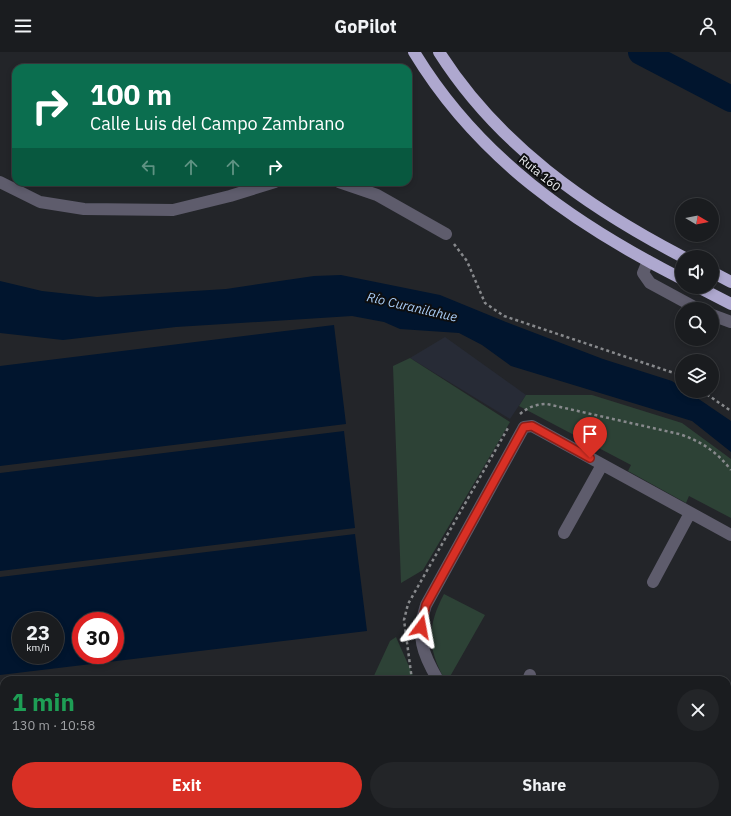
<!DOCTYPE html>
<html lang="en">
<head>
<meta charset="utf-8">
<style>
  :root { --surface:#1a1c1f; --page:#232528; --text:#f1f3f6; --muted:#9fa1a4; --line:#383a3d; --accent:#d93025 }
  body { margin:0; font-family:"IBM Plex Sans",sans-serif; background:var(--page); color:var(--text); height:100vh; display:flex; flex-direction:column; font-size:15px; white-space:nowrap }
  * { box-sizing:border-box; margin:0 }
  p { font-size:13px; color:var(--muted) }
  .icon { flex:none; width:22px; height:22px; fill:none; stroke:currentColor; stroke-width:2; stroke-linecap:round; stroke-linejoin:round }
  .map { position:relative; flex:1; overflow:hidden }
  .panel { position:absolute; left:0px; top:624px; width:731px; height:140px; display:flex; flex-direction:column; background:var(--surface); border-radius:12px 12px 0 0; box-shadow:0 2px 6px #0003,0 0 0 1px var(--line) }
  .panel>* { flex:none }
  .banner { position:absolute; left:12px; top:12px; width:400px; height:122px; border-radius:12px; box-shadow:0 2px 6px #0003,0 0 0 1px var(--line); background:#0b6e4f; color:#fff; overflow:hidden }
  .needle { width:26px; rotate:100deg }
  .controls { position:absolute; left:675px; top:146px; display:grid; gap:8px }
  .controls a { display:grid; place-items:center; width:44px; height:44px; border-radius:50%; background:var(--surface); box-shadow:0 2px 6px #0003,0 0 0 1px var(--line); font-size:20px }
  .speed { position:absolute; left:12px; top:560px; display:flex; gap:8px; font-size:20px; font-weight:700; text-align:center }
  .speed>* { display:grid; place-content:center; width:52px; height:52px; border-radius:50%; background:var(--surface); box-shadow:0 2px 6px #0003,0 0 0 1px var(--line); line-height:1 }
  .speed small { font-size:10px; font-weight:400 }
  .speed .limit { border:6px solid #d22; background:#fff; color:#111 }
  .pin { position:absolute; display:grid; place-items:center; width:34px; height:34px; color:#fff; margin:-41px -17px; border-radius:50% 50% 50% 0; rotate:-45deg; box-shadow:0 0 4px #0007 }
  .pin .icon { rotate:45deg }
  .me { position:absolute; width:44px; margin:-22px; rotate:13deg; stroke-linejoin:round; filter:drop-shadow(0 0 3px #0008) }
  .turn { display:flex; align-items:center; gap:14px; height:84px; padding:0 12px; font-size:18px }
  .turn .icon { width:52px; height:52px; stroke-width:2.5 }
  .turn b { display:block; font-size:28px; line-height:34px }
  .lanes { display:flex; align-items:center; height:38px; padding:0 12px; background:#0003; justify-content:center; gap:20px; direction:ltr }
  .lanes .off { opacity:.35 }
  .round { display:grid; place-items:center; flex:none; width:42px; height:42px; border-radius:21px; background:var(--page) }
  .overview { display:flex; align-items:center; justify-content:space-between; height:68px; padding:0 12px }
  h1 { font-size:24px; font-weight:700; line-height:30px; color:#1e9e55 }
  .cta { display:flex; gap:8px; margin-top:auto; padding:8px 12px }
  .cta a { flex:1; height:46px; border-radius:24px; background:var(--accent); color:#fff; font-size:16px; font-weight:700; line-height:46px; text-align:center }
  .cta a+a { background:var(--page); color:var(--text) }
  header { display:flex; justify-content:space-between; align-items:center; height:52px; padding:0 12px; background:var(--surface); font-size:18px; font-weight:700 }
  .map>svg:first-child { display:block }
  .built { fill:#272b36 }
  .green { fill:#2d4236 }
  .water { fill:#01152e; fill-rule:evenodd }
  .lines { fill:none; stroke-linecap:round; stroke-linejoin:round }
  .river { stroke:#01152e; stroke-width:26 }
  .path { stroke:#87898c; stroke-width:2.5; stroke-dasharray:3 3; stroke-linecap:butt }
  .street { stroke:#5e5c6c; stroke-width:12 }
  .highway { stroke:#aea8cf; stroke-width:12 }
  .route-casing { stroke:#8d1f18; stroke-width:10 }
  .route { stroke:#d93025; stroke-width:7 }
  .labels { text-anchor:middle; dominant-baseline:central; stroke-width:4; stroke-linejoin:round; paint-order:stroke }
  .street-label { font-size:12px; fill:#eceef1; stroke:#0d0e10 }
  .water-label { font-size:13px; font-style:italic; fill:#aacdf6; stroke:#0d0e10 }
</style>
</head>
<body>
<header><svg class="icon" aria-label="menu" viewBox="0 0 24 24"><path d="M4 6h16M4 12h16M4 18h16"/></svg>GoPilot<svg class="icon" aria-label="person" viewBox="0 0 24 24"><circle cx="12" cy="8" r="4"/><path d="M4 21q1-7 8-7t8 7"/></svg></header>
<div class="map">
<svg width="731" height="764" viewBox="0 0 731 764">
  <rect width="100%" height="100%" fill="#232529"/>
  <path class="built" d="M 445,285 L 526,343 L 510,367 L 410,306 Z"/>
  <path class="green" d="M 410,306 L 510,370 L 423,518 L 401,531 L 393,314 Z
    M 526,343 L 592,343 L 682,371 L 731,407 L 731,466 L 689,444 L 686,451 L 628,419 L 631,413 L 519,354 Z
    M 444,542 L 485,563 L 448,628 L 445,628 C 427,596 427,574 444,542 Z
    M 396,585 L 415,628 L 372,628 L 390,589 Z
    M 577,760 L 618,760 L 625,764 L 584,764 Z"/>
  <path class="water" d="M 341,223 L 440,243 L 506,270 L 603,307 L 672,329 L 682,336 L 682,339 L 687,339 L 731,369 L 731,400 L 692,369 L 511,314 L 482,293 L 459,281 L 400,277 L 384,270 L 352,264 L 176,275 L 63,288 L 0,281 L 0,229 L 42,239 L 97,245 L 226,237 L 314,224 Z
    M 334,273 L 346,372 L 0,414 L 0,314 Z
    M 344,379 L 355,476 L 0,519 L 0,421 Z
    M 355,482 L 367,579 L 0,623 L 0,525 ZM 21,569 L 55,569 L 55,603 L 21,603 ZM 81,569 L 115,569 L 115,603 L 81,603 Z"/>
  <g class="lines">
    <path class="river" d="M 641,0 L 731,47"/>
    <path class="path" d="M 454,192 L 467,209 L 485,251 L 504,264 L 677,322 L 682,326
      M 702,339 L 731,359
      M 520,362 C 528,355 537,352 547,352 L 679,382 C 701,389 717,400 731,418
      M 412,628 L 404,568 L 408,552 L 508,376
      M 593,760 L 600,764"/>
    <path class="street" d="M 0,130 L 40,150 L 84,157 L 173,158 L 230,144 L 275,130
      M 339,130 L 377,143 L 446,182
      M 648,209 L 643,221 L 650,231 L 698,257
      M 712,263 L 731,270
      M 564,481 L 602,413
      M 653,530 L 690,461
      M 438,628 C 422,601 416,584 426,553 L 524,375 L 532,374 L 731,483
      M 528,628 L 530,623
      M 565,760 L 572,764
      M 412,764 L 414,760
      M 660,764 L 662,760"/>
    <path class="highway" d="M 414,0 C 478,106 574,172 682,227
      M 439,0 C 498,93 587,155 683,205
      M 712,220 L 731,230
      M 698,235 L 731,252"/>
  </g>
  <g class="lines">
    <defs>
      <path id="route" d="M 421,575 L 426,553 L 524,375 L 532,374 L 590,406"/>
    </defs>
    <use href="#route" class="route-casing"/>
    <use href="#route" class="route"/>
  </g>
  <g class="labels">
    <g class="street-label">
      <text transform="translate(540 121) rotate(39)">Ruta 160</text>
    </g>
    <g class="water-label">
      <text transform="translate(412 255) rotate(13)">Río Curanilahue</text>
    </g>
  </g>
</svg>
<div class="controls">
<a><svg class="needle" viewBox="-14 -14 28 28"><path d="M0-13l5 13h-10z" fill="#e53935"/><path d="M0 13l5-13h-10z" fill="#9fa1a4"/></svg></a>
<a><svg class="icon" aria-label="sound" viewBox="0 0 24 24"><path d="M4 9h4l5-4v14l-5-4H4zM17 9q2 3 0 6"/></svg></a>
<a><svg class="icon" aria-label="search" viewBox="0 0 24 24"><circle cx="10" cy="10" r="6"/><path d="M15 15l6 6"/></svg></a>
<a><svg class="icon" aria-label="layers" viewBox="0 0 24 24"><path d="M12 4l9 5-9 5-9-5zM3 14l9 5 9-5"/></svg></a>
</div>
<div class="speed"><div>23<small>km/h</small></div><div class="limit">30</div></div>
<div class="pin" style="left:590px;top:406px;background:#d93025"><svg class="icon" aria-label="arrive" viewBox="0 0 24 24"><path d="M6 21V4h12l-3 4 3 4H6"/></svg></div>
<svg class="me" style="left:421px;top:575px" viewBox="-20 -20 40 40"><path d="M0-17L14 15 0 8-14 15z" fill="#d93025" stroke="#fff" stroke-width="4"/></svg>
<div class="banner">
<div class="turn"><svg class="icon" aria-label="right" viewBox="0 0 24 24"><path d="M7 20v-9h11M14 6l5 5-5 5"/></svg><div><b>100 m</b>Calle Luis del Campo Zambrano</div></div>
<div class="lanes"><svg class="icon off" aria-label="left" viewBox="0 0 24 24"><path d="M17 20v-9H6M10 6l-5 5 5 5"/></svg><svg class="icon off" aria-label="ahead" viewBox="0 0 24 24"><path d="M12 20V5M6 11l6-6 6 6"/></svg><svg class="icon off" aria-label="ahead" viewBox="0 0 24 24"><path d="M12 20V5M6 11l6-6 6 6"/></svg><svg class="icon" aria-label="right" viewBox="0 0 24 24"><path d="M7 20v-9h11M14 6l5 5-5 5"/></svg></div>
</div>
<section class="panel">
<div class="overview"><div><h1>1 min</h1><p>130 m · 10:58</p></div><a class="round"><svg class="icon" aria-label="close" viewBox="0 0 24 24"><path d="M6 6l12 12M18 6L6 18"/></svg></a></div>
<div class="cta"><a>Exit</a><a>Share</a></div>
</section>
</div>
</body>
</html>
